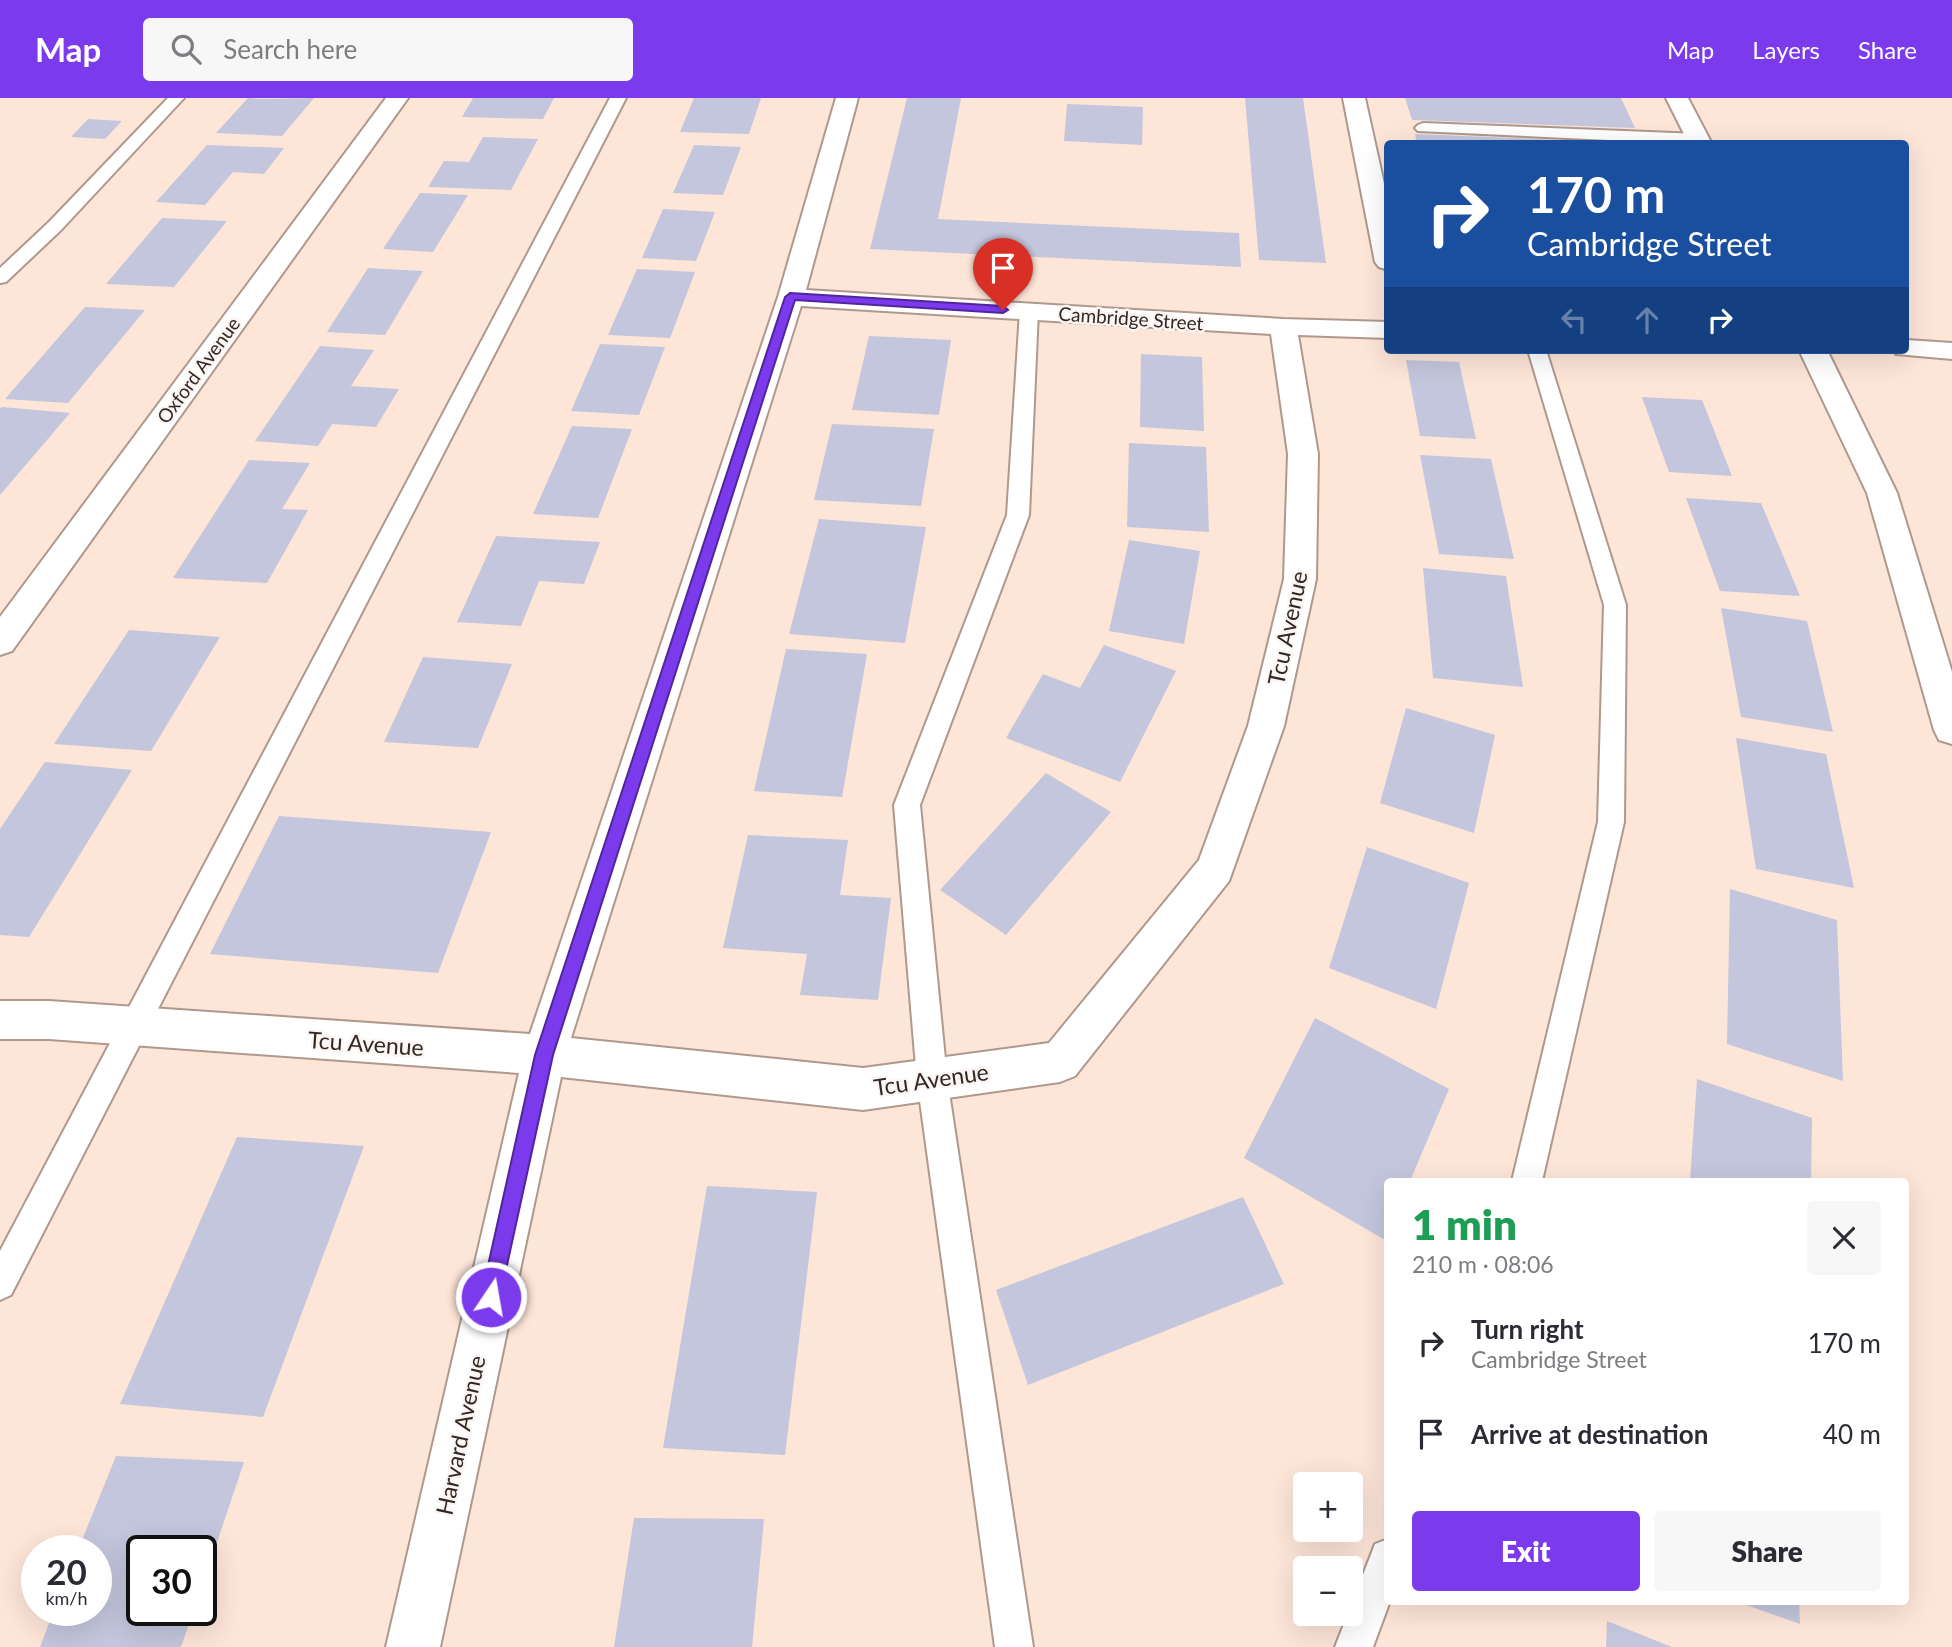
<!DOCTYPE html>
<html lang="en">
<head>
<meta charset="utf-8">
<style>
  :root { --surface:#fff; --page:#f7f7f7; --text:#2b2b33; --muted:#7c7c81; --accent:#7c3aed }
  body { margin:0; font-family:Lato,sans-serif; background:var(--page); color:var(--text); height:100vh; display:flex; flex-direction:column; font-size:26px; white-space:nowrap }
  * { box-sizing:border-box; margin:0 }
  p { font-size:23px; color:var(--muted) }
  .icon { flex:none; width:38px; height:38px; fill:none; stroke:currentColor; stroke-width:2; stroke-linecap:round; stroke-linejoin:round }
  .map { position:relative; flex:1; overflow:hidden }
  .details { position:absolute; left:1384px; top:1080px; width:525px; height:427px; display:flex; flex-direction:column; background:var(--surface); border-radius:7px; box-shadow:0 7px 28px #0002 }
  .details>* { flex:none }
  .banner { position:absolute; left:1384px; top:42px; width:525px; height:214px; border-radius:7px; box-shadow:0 7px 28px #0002; background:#1a4fa0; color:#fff; overflow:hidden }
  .controls { position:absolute; left:1293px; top:1374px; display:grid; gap:14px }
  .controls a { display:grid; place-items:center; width:70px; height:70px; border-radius:7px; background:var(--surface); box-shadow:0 7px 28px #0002; font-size:35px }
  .speed { position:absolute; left:21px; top:1437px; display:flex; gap:14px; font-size:35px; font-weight:700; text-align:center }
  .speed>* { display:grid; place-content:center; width:91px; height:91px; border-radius:50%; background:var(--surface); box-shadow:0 7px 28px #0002; line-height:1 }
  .speed small { font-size:18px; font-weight:400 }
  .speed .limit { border:4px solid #111; border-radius:10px; background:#fff; color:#111 }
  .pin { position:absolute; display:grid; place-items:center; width:60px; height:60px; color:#fff; margin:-72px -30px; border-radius:50% 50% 50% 0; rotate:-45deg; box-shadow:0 0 7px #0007 }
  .pin .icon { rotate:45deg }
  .me { position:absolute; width:77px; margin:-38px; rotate:12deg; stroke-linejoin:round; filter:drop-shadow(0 0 5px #0008) }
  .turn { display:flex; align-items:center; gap:24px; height:147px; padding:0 28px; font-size:32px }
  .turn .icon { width:91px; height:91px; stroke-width:2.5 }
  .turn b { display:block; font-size:49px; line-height:60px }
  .lanes { display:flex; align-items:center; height:66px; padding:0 28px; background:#0003; justify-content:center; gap:35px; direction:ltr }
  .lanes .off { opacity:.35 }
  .round { display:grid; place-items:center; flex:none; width:74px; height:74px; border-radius:7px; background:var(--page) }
  .headline { display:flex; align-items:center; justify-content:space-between; height:119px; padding:0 28px }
  h1 { font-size:42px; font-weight:800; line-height:52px; color:#1e9e55 }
  .cta { display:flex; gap:14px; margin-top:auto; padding:14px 28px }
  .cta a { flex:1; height:80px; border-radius:7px; background:var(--accent); color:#fff; font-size:28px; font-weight:800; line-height:80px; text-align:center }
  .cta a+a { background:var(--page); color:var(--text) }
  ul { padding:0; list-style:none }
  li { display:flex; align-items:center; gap:21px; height:91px; padding:0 28px }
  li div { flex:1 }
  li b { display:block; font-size:26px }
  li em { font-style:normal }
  header { display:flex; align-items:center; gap:42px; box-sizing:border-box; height:98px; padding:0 35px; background:var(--accent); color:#fff }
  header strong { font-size:33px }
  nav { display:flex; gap:38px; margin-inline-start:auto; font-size:24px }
  .search { width:490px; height:63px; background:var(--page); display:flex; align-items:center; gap:18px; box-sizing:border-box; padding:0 24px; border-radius:7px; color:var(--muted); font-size:26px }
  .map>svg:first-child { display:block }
  .building { fill:#c4c6dd }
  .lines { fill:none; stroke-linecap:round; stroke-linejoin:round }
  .service-casing { stroke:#af988d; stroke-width:4 }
  .minor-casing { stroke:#af988d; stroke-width:4 }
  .service { fill:#fff; fill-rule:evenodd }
  .minor { fill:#fff; fill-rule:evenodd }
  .route { fill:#7c3aed; stroke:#51269a; stroke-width:2 }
  .labels { text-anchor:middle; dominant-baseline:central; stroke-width:5; stroke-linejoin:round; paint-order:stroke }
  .far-street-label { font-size:19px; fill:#312823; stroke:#fbf6f4 }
  .street-label { font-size:23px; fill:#312823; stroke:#fbf6f4 }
</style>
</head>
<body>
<header>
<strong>Map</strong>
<div class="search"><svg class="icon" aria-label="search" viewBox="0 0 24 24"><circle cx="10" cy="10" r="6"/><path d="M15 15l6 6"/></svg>Search here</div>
<nav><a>Map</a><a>Layers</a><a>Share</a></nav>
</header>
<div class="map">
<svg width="1952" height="1549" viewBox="0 0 1952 1549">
  <rect width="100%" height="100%" fill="#fde5d8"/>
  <path class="building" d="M 248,0 L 262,1 L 314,0 L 282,38 L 216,35 Z
    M 473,0 L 554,0 L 543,21 L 462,19 Z
    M 694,0 L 761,0 L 749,36 L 680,34 Z
    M 907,0 L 961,0 L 938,121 L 1239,135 L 1241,169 L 870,151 Z
    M 1245,0 L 1303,0 L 1326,165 L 1259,162 Z
    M 1405,0 L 1621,0 L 1635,30 L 1412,22 Z
    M 1067,6 L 1143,9 L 1142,47 L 1064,43 Z
    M 88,21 L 122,23 L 105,41 L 71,39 Z
    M 1415,36 L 1584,43 L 1584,46 L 1417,46 Z
    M 483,39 L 538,41 L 511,92 L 428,89 L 444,63 L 469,64 Z
    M 207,47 L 284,50 L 264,76 L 233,74 L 205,107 L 156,104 Z
    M 694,47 L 741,49 L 723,97 L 673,95 Z
    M 420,95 L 468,97 L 433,154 L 383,151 Z
    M 663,111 L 715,114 L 696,163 L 642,160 Z
    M 162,120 L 227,123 L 174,189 L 106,186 Z
    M 368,170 L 423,173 L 385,237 L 327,234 Z
    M 637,171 L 695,174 L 670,240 L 608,237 Z
    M 85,209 L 145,212 L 68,305 L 5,301 Z
    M 869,238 L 951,242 L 939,317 L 852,312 Z
    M 600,246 L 665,249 L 639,317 L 571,313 Z
    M 320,248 L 374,252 L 351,288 L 399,291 L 376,329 L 332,326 L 318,348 L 255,343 Z
    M 1141,256 L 1202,259 L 1204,333 L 1140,329 Z
    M 1406,262 L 1459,264 L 1476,341 L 1420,338 Z
    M 1642,299 L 1702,302 L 1732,378 L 1669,374 Z
    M 2,309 L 70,315 L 0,397 L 0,311 Z
    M 832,326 L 934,331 L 921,408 L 814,402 Z
    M 572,328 L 632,331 L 598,420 L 533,416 Z
    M 1129,345 L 1206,349 L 1209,434 L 1127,429 Z
    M 1420,357 L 1491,361 L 1514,461 L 1439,456 Z
    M 249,362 L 310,365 L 282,411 L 308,412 L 267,485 L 173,480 Z
    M 1686,400 L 1761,405 L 1800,498 L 1720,493 Z
    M 819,421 L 926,429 L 905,545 L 789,536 Z
    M 496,438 L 600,444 L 584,486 L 539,483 L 521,528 L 457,524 Z
    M 1129,442 L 1200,453 L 1184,546 L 1109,533 Z
    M 1423,470 L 1506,478 L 1523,589 L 1433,580 Z
    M 1721,510 L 1807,523 L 1833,634 L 1741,619 Z
    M 129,532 L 220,539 L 151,653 L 54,646 Z
    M 1104,547 L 1176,573 L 1120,684 L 1006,640 L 1043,576 L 1080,590 Z
    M 786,551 L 867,556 L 842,699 L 754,693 Z
    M 423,559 L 512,566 L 478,650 L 384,644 Z
    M 1406,610 L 1495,637 L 1474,735 L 1380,705 Z
    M 1736,640 L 1826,656 L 1854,790 L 1756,771 Z
    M 45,664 L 132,672 L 29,839 L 0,837 L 0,731 Z
    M 1046,675 L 1111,714 L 1006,837 L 940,792 Z
    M 279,718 L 491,734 L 438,875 L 210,856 Z
    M 748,737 L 848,742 L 840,797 L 891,800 L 878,902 L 800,897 L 807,856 L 723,850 Z
    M 1367,749 L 1469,785 L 1436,911 L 1329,870 Z
    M 1730,791 L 1837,822 L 1843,983 L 1727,946 Z
    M 1315,920 L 1449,991 L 1410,1083 L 1388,1083 L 1388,1136 L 1385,1142 L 1244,1060 Z
    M 1697,981 L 1812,1020 L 1811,1083 L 1690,1083 Z
    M 237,1039 L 364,1048 L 263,1319 L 120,1306 Z
    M 707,1088 L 817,1094 L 785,1357 L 663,1350 Z
    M 1243,1099 L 1284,1186 L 1028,1287 L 996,1192 Z
    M 116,1358 L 244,1364 L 202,1489 L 201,1452 L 142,1452 L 142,1512 L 194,1512 L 181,1549 L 40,1549 L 54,1512 L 96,1512 L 96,1452 L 78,1452 Z
    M 634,1420 L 764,1421 L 752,1549 L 614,1549 Z
    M 1738,1503 L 1799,1503 L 1800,1526 L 1738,1504 Z
    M 1607,1523 L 1672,1549 L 1606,1549 Z"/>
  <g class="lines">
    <defs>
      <path id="service" d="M 168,0 L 184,0 L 61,132 L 6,184 L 0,185 L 0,170 L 49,124 Z
        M 610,0 L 626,0 L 11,1197 L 0,1202 L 0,1153 Z
        M 1423,25 L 1699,36 L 1707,41 L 1705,44 L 1694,46 L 1418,33 L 1415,30 L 1418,27 Z
        M 1029,208 L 1038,213 L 1029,417 L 920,707 L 947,981 L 1033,1549 L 995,1549 L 917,981 L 894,707 L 1007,417 L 1020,213 Z
        M 1528,252 L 1546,252 L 1626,507 L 1624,724 L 1542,1083 L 1512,1083 L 1598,724 L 1604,507 Z
        M 1388,1441 L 1390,1503 L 1373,1549 L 1335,1549 L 1348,1516 L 1351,1516 L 1351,1508 L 1375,1446 Z"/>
      <path id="minor" d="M 386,0 L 408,0 L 12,553 L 0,557 L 0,519 Z
        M 836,0 L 858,0 L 806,192 L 1283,221 L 1388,224 L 1388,240 L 1298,237 L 1318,356 L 1316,481 L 1284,628 L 1229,783 L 1075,978 L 1060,984 L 863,1012 L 561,979 L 440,1549 L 386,1549 L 519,975 L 49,941 L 0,941 L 0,903 L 49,903 L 530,936 L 778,199 ZM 801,208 L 1271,236 L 1288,356 L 1284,481 L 1248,628 L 1199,762 L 1049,945 L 863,970 L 571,940 Z
        M 1343,0 L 1365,0 L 1388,104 L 1388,172 L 1379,169 L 1375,164 Z
        M 1666,0 L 1688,0 L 1712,46 L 1689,46 Z
        M 1906,242 L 1952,245 L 1952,261 L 1896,256 L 1894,252 L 1906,252 Z
        M 1799,252 L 1827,252 L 1897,395 L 1952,574 L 1952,646 L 1939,642 L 1934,632 L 1867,395 Z"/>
    </defs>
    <use href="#service" class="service-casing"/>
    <use href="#minor" class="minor-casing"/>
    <use href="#service" class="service"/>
    <use href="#minor" class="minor"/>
  </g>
  <path class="route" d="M 790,195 L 1003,208 L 1008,212 L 1003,215 L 795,202 L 553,957 L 500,1199 L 497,1206 L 491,1209 L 484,1206 L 481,1199 L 535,957 L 785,199 Z"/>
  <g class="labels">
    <g class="far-street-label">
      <text transform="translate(1131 220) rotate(4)">Cambridge Street</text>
      <text transform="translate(198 272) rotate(-54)">Oxford Avenue</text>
    </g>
    <g class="street-label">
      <text transform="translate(1287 530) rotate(-78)">Tcu Avenue</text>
      <text transform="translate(366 945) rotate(4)">Tcu Avenue</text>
      <text transform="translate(931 981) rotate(-8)">Tcu Avenue</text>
      <text transform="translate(460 1337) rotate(-78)">Harvard Avenue</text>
    </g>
  </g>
</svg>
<div class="controls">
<a>+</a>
<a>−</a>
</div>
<div class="speed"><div>20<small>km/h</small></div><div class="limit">30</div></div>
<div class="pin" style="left:1003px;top:212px;background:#d93025"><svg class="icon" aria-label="arrive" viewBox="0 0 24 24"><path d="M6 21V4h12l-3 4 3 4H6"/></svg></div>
<svg class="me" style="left:491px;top:1199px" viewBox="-20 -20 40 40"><circle r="17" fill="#7c3aed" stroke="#fff" stroke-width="3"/><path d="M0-11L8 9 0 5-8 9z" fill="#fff"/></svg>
<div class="banner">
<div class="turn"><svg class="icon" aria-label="right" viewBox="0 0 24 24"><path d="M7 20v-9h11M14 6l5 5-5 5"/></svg><div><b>170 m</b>Cambridge Street</div></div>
<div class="lanes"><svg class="icon off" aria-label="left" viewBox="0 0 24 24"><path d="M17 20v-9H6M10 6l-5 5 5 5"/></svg><svg class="icon off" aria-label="ahead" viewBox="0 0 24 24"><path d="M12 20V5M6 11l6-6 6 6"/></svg><svg class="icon" aria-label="right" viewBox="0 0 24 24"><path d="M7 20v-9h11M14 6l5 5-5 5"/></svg></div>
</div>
<section class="details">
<div class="headline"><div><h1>1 min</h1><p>210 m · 08:06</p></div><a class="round"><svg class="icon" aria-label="close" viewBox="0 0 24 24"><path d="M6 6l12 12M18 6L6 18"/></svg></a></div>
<ul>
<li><svg class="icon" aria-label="right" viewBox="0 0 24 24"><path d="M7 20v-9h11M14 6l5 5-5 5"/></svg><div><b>Turn right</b><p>Cambridge Street</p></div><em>170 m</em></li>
<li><svg class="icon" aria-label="arrive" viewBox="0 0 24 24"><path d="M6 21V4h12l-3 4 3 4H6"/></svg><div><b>Arrive at destination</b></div><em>40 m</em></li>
</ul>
<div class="cta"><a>Exit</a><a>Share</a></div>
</section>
</div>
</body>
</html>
